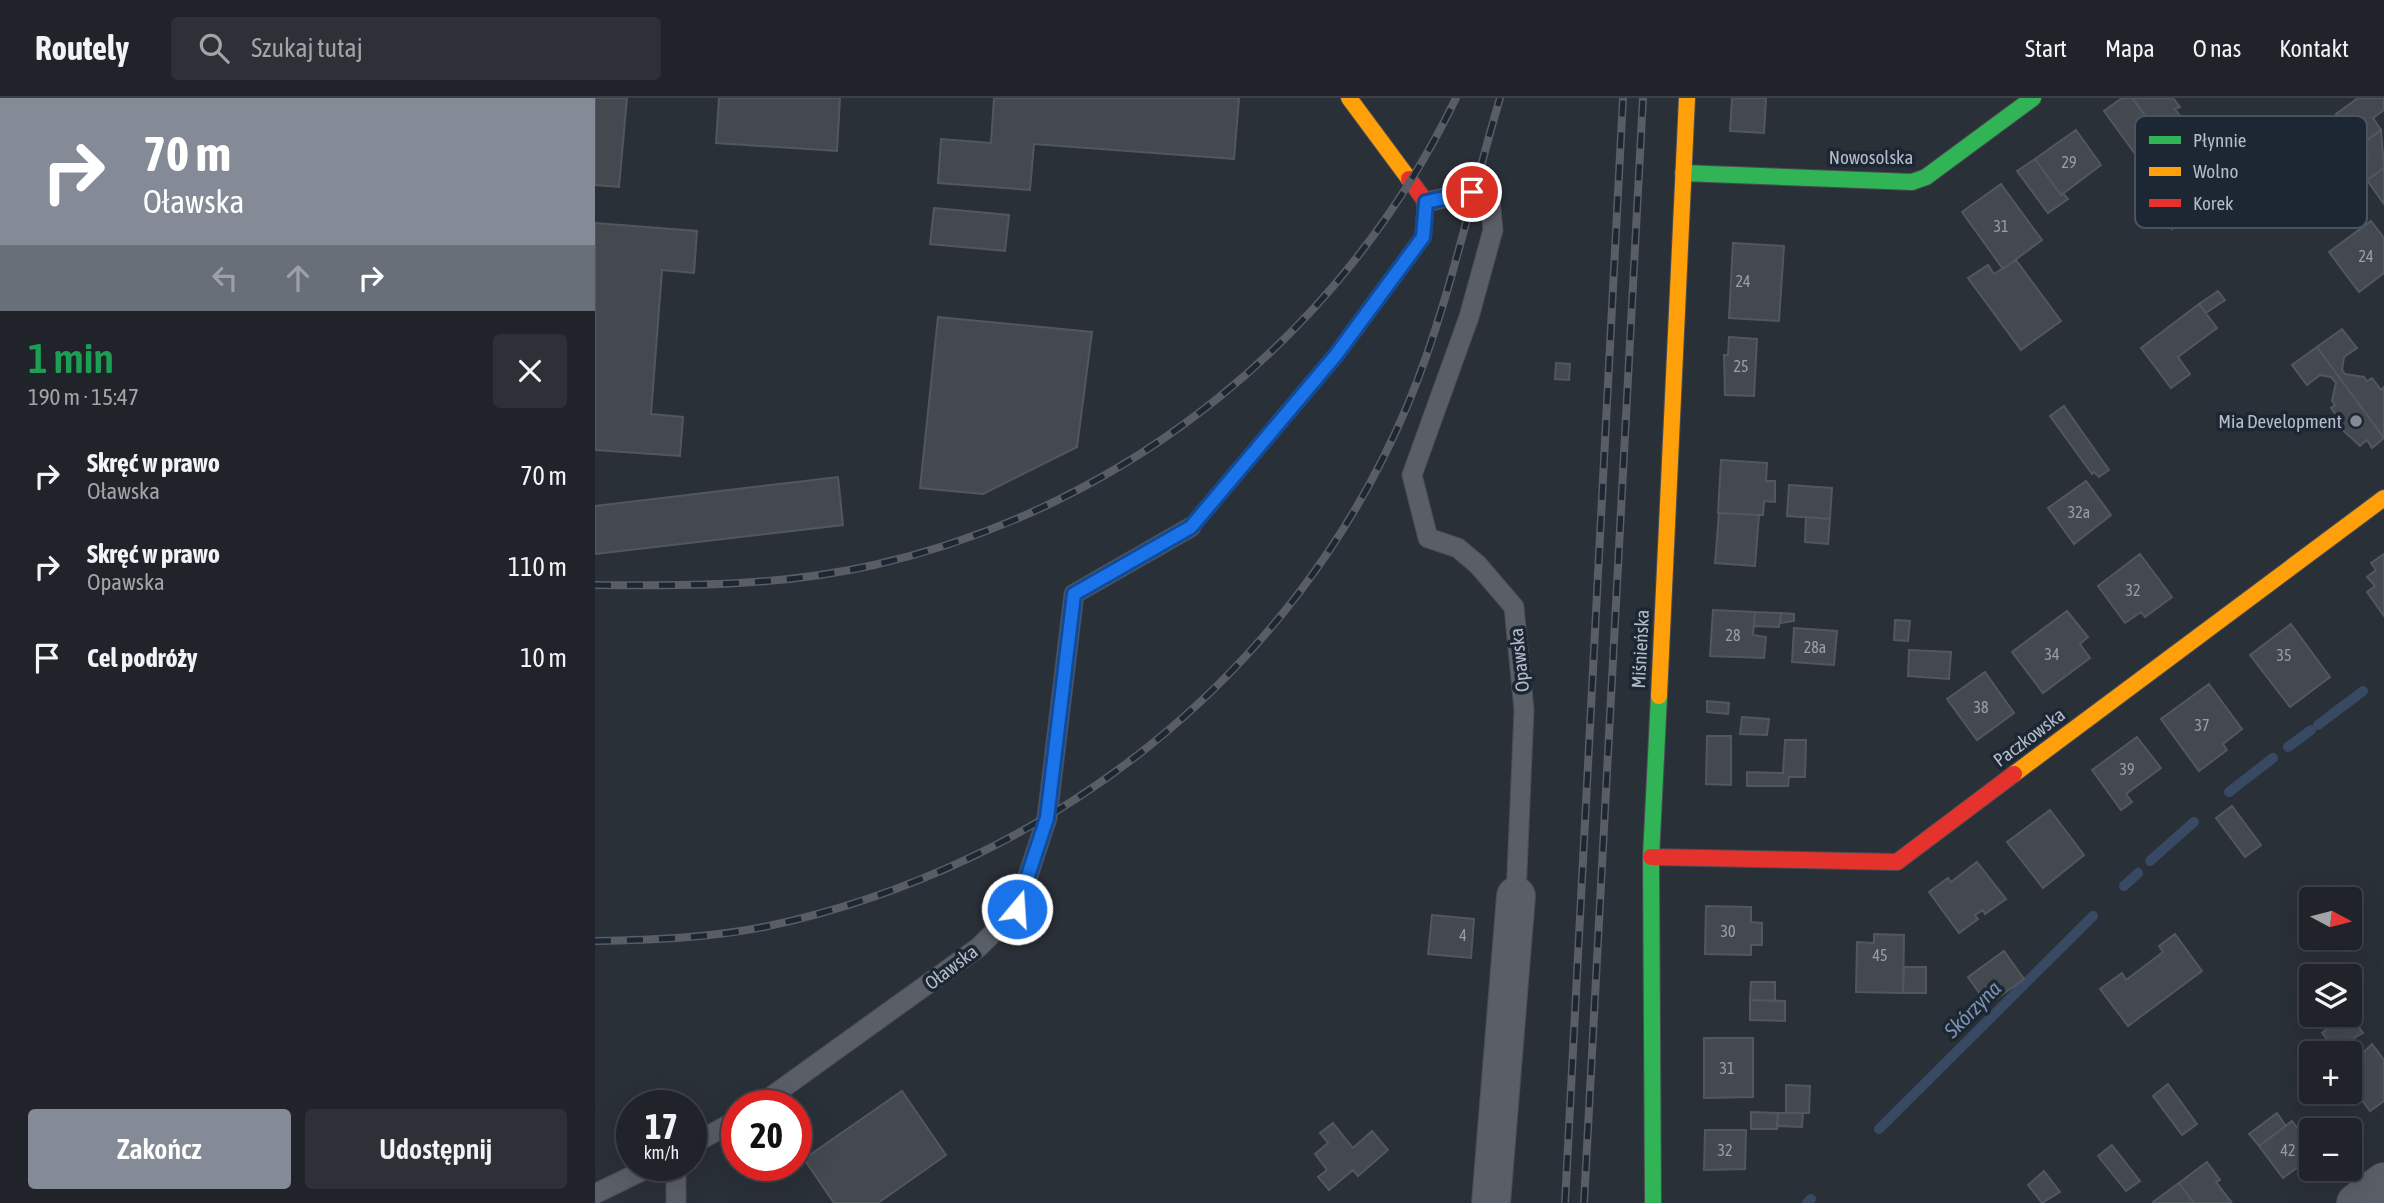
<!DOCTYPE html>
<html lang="pl">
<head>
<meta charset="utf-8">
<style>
  :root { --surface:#20242a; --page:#2d3036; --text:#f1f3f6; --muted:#a2a4a8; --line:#3d4147; --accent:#848b96 }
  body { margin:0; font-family:"Asap Condensed",sans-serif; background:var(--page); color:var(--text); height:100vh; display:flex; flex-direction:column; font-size:26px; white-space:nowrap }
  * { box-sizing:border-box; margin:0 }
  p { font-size:23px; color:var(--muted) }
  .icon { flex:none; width:38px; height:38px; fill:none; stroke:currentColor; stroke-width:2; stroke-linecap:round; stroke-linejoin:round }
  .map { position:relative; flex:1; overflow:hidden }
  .sheet { display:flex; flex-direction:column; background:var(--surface); width:595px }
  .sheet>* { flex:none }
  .top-card { background:#848b96; color:#fff; overflow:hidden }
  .needle { width:46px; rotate:97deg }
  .controls { position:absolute; left:1704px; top:789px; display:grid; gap:14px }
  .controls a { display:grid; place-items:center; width:63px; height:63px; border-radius:7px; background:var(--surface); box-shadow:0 7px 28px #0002,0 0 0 2px var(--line); font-size:35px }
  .speed { position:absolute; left:21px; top:992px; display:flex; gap:14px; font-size:35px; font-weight:700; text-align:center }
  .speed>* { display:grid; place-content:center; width:91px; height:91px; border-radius:50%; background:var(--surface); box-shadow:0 7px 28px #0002,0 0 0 2px var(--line); line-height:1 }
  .speed small { font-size:18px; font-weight:400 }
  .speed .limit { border:10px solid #d22; background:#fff; color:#111 }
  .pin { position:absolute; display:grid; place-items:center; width:60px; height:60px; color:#fff; margin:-30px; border:4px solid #fff; border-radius:50%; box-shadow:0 2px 7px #0007 }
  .me { position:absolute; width:77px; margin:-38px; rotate:18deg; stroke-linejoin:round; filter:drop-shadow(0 0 5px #0008) }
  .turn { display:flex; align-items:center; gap:24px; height:147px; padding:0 28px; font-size:32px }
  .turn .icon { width:91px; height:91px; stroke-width:2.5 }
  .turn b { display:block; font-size:49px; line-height:60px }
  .lanes { display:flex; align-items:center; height:66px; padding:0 28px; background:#0003; justify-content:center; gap:35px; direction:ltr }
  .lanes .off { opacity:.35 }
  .round { display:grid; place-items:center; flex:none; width:74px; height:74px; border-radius:7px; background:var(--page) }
  .summary { display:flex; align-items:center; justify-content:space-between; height:119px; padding:0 28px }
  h1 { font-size:42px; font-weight:600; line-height:52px; color:#1e9e55 }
  .button { display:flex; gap:14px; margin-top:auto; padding:14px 28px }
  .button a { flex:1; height:80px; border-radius:7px; background:var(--accent); color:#fff; font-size:28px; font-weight:600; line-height:80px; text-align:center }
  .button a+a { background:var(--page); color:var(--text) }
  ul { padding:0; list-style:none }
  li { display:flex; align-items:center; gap:21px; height:91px; padding:0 28px }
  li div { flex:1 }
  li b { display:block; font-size:26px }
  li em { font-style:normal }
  header { display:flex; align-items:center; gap:42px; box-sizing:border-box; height:98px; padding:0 35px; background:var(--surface); border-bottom:2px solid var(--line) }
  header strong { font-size:33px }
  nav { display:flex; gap:38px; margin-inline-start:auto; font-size:24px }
  .search { width:490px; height:63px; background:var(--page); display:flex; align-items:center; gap:18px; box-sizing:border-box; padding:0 24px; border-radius:7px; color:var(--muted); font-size:26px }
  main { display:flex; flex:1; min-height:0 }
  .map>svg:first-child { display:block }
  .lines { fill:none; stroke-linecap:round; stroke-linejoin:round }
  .stream { stroke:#384963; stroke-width:10 }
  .building { fill:#444950; stroke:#52575f; stroke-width:2 }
  .lane-casing { stroke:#484c53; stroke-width:21 }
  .street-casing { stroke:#484c53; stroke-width:40 }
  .fast-casing { stroke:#484c53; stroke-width:18 }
  .slow-casing { stroke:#484c53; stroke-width:18 }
  .jam-casing { stroke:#484c53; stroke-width:18 }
  .lane { stroke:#5a5e66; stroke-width:19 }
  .street { stroke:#5a5e66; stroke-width:38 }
  .fast { stroke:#30b455; stroke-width:16 }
  .slow { stroke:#ff9f0a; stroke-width:16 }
  .jam { stroke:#e5322d; stroke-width:16 }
  .rail-casing { stroke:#595d64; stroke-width:8 }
  .rail { stroke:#1d2633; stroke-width:5; stroke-dasharray:16; stroke-linecap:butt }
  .route-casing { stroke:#114b97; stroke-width:18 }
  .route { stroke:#1a73e8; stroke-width:12 }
  .poi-dot { fill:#848b96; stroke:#1d2633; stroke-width:2.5 }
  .labels { text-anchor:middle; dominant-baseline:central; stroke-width:7; stroke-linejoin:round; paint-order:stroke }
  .number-label { font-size:16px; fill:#989fab }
  .street-label { font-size:19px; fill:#b4bcc9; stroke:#1d2633 }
  .poi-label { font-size:19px; fill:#b4bcc9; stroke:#1d2633; text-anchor:end }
  .water-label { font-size:21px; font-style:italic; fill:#7c92b1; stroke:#1d2633 }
  .key { fill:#1d2633; stroke:#4a5360; stroke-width:2 }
  .key-label { font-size:19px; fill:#b4bcc9 }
</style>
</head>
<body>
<header>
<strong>Routely</strong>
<div class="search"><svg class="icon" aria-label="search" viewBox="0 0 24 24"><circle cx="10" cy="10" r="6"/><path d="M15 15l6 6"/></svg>Szukaj tutaj</div>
<nav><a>Start</a><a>Mapa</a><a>O nas</a><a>Kontakt</a></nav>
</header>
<main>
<section class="sheet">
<div class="top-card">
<div class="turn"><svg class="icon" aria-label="right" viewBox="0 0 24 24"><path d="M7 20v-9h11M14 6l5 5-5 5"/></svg><div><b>70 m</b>Oławska</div></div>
<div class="lanes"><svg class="icon off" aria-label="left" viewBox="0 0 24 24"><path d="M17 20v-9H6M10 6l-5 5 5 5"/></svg><svg class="icon off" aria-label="ahead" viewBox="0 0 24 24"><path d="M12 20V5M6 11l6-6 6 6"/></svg><svg class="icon" aria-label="right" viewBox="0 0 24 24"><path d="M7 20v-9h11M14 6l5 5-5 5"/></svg></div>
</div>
<div class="summary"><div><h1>1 min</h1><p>190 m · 15:47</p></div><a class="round"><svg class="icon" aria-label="close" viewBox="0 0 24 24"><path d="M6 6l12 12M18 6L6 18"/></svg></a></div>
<ul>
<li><svg class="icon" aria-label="right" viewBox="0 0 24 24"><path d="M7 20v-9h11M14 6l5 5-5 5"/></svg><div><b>Skręć w prawo</b><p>Oławska</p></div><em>70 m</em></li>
<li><svg class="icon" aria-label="right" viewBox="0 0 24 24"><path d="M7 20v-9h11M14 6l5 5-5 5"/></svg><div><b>Skręć w prawo</b><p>Opawska</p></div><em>110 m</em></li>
<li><svg class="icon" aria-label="arrive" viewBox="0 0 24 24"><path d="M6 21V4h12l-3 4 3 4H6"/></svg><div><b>Cel podróży</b></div><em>10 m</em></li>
</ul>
<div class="button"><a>Zakończ</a><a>Udostępnij</a></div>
</section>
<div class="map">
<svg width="1789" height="1105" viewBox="0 0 1789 1105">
  <rect width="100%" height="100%" fill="#2a3038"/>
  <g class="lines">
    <path class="stream" d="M 1723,627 L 1768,593
      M 1693,649 L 1716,632
      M 1634,694 L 1678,660
      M 1555,763 L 1599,724
      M 1529,788 L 1543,775
      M 1284,1031 L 1498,818
      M 1212,1105 L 1216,1101"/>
  </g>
  <path class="building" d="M 0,0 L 32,0 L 24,89 L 0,87 Z
    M 124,0 L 245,0 L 242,53 L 121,45 Z
    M 399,0 L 644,0 L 639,61 L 439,46 L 435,92 L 343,85 L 346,41 L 396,45 Z
    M 1137,0 L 1171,0 L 1169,35 L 1135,33 Z
    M 1527,0 L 1537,0 L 1579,56 L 1554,75 L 1509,13 Z
    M 1537,0 L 1578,0 L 1585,9 L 1580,11 L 1591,26 L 1568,42 Z
    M 1763,0 L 1789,0 L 1789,12 L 1778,20 L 1786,32 L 1765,47 L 1741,16 Z
    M 1481,32 L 1506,67 L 1466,97 L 1440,61 Z
    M 1786,32 L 1789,70 L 1772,82 L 1760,66 L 1773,56 L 1766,47 Z
    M 1440,61 L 1466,97 L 1468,95 L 1473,101 L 1453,115 L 1422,73 Z
    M 1789,70 L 1789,106 L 1772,82 Z
    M 1406,86 L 1447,142 L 1408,171 L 1367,114 Z
    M 1569,90 L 1592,120 L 1577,131 L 1554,100 Z
    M 339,110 L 414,117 L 410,153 L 335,146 Z
    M 1776,123 L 1789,140 L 1789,175 L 1764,194 L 1734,154 Z
    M 0,125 L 102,133 L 99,175 L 67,172 L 56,316 L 88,319 L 85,358 L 0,352 Z
    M 1138,145 L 1189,148 L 1184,223 L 1134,220 Z
    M 1421,162 L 1466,223 L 1426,252 L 1373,180 L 1393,167 L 1399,176 Z
    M 1623,193 L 1630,202 L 1611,215 L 1604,206 Z
    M 1604,206 L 1622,230 L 1583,259 L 1595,276 L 1576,290 L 1546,250 Z
    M 343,219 L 497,234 L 482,349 L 388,396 L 325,390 Z
    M 1747,231 L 1762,250 L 1749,259 L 1747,272 L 1750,276 L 1769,279 L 1772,283 L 1777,280 L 1786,292 L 1789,289 L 1789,340 L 1722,249 Z
    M 1134,239 L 1162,241 L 1159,298 L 1130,297 L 1129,257 L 1133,257 Z
    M 1722,249 L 1789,340 L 1777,350 L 1772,342 L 1765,348 L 1740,325 L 1745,322 L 1736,310 L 1740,307 L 1737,303 L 1741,285 L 1736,279 L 1725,277 L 1712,287 L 1697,267 Z
    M 961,265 L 975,266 L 974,282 L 960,281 Z
    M 1469,308 L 1514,372 L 1504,379 L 1499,374 L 1497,376 L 1455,318 Z
    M 1126,362 L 1172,365 L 1171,383 L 1180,383 L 1180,404 L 1169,403 L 1168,417 L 1123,415 Z
    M 243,379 L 248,427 L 0,456 L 0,408 Z
    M 1491,383 L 1516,417 L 1479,446 L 1453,410 Z
    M 1194,387 L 1237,390 L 1235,421 L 1192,418 Z
    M 1124,415 L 1164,417 L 1160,468 L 1120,465 Z
    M 1211,419 L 1235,421 L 1233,446 L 1210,444 Z
    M 1545,456 L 1577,499 L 1550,519 L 1546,514 L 1530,525 L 1503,488 Z
    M 1789,456 L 1789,518 L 1772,494 L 1780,488 L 1772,479 L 1781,472 L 1776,465 Z
    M 1118,512 L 1160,514 L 1158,537 L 1171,539 L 1169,560 L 1115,558 Z
    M 1472,513 L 1493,539 L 1485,546 L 1495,560 L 1448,595 L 1417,554 Z
    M 1160,514 L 1186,515 L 1184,529 L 1159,528 Z
    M 1186,515 L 1199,516 L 1199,523 L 1185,525 Z
    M 1300,522 L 1315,523 L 1313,543 L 1299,542 Z
    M 1696,526 L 1735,579 L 1695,609 L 1655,557 Z
    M 1199,530 L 1242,533 L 1239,567 L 1197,564 Z
    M 1314,552 L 1356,554 L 1354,581 L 1313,578 Z
    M 1390,574 L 1419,615 L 1382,642 L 1352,601 Z
    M 1614,586 L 1647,631 L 1628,646 L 1632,652 L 1604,673 L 1566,621 Z
    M 1112,603 L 1134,605 L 1133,616 L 1112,614 Z
    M 1147,619 L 1174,621 L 1172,637 L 1145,636 Z
    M 1112,638 L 1136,638 L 1136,687 L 1111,686 Z
    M 1542,639 L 1566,670 L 1531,696 L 1537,704 L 1526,712 L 1497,672 Z
    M 1190,642 L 1211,642 L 1210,679 L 1194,679 L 1193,688 L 1152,688 L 1152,674 L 1188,675 Z
    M 1637,708 L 1666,747 L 1650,759 L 1621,720 Z
    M 1455,712 L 1489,757 L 1448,790 L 1412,744 Z
    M 1382,764 L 1411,801 L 1390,816 L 1388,812 L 1380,817 L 1383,821 L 1364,835 L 1334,794 L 1353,780 L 1356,784 Z
    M 1111,808 L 1156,809 L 1156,824 L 1167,825 L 1167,847 L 1156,847 L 1156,857 L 1110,856 Z
    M 837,817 L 879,821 L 876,860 L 833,856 Z
    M 1279,836 L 1309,837 L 1308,895 L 1261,894 L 1262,844 L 1279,845 Z
    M 1580,836 L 1607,873 L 1533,928 L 1505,891 L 1527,875 L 1531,882 L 1568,854 L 1564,848 Z
    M 1409,853 L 1429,881 L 1393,907 L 1373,879 Z
    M 1309,869 L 1331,869 L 1331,895 L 1308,895 Z
    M 1156,884 L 1180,884 L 1180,903 L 1155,902 Z
    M 1155,902 L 1190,903 L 1190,923 L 1155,922 Z
    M 1750,917 L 1755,917 L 1768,935 L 1759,940 L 1769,954 L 1777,946 L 1789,962 L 1789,1003 L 1775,1013 L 1755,986 L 1755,956 L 1733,956 L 1730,952 L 1737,948 L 1727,935 Z
    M 1109,940 L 1158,940 L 1158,999 L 1109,1000 Z
    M 1573,986 L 1602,1026 L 1587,1037 L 1558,998 Z
    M 1191,987 L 1215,988 L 1214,1015 L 1191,1015 Z
    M 307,993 L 351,1057 L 283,1105 L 239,1105 L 209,1061 Z
    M 1156,1014 L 1183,1015 L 1182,1031 L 1156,1031 Z
    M 1183,1015 L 1208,1015 L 1207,1029 L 1182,1028 Z
    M 1682,1015 L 1691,1028 L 1664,1048 L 1654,1036 Z
    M 1697,1023 L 1717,1050 L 1717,1059 L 1688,1080 L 1664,1048 Z
    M 738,1025 L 758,1050 L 777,1033 L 793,1052 L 763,1078 L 758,1072 L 734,1092 L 723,1079 L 732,1072 L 720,1056 L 733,1045 L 725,1035 Z
    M 1110,1032 L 1151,1032 L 1150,1071 L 1109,1072 Z
    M 1517,1047 L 1545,1083 L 1531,1093 L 1503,1058 Z
    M 1612,1064 L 1625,1082 L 1621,1084 L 1637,1105 L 1599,1105 L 1584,1085 Z
    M 1449,1073 L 1465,1094 L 1447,1105 L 1433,1087 Z
    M 1584,1085 L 1599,1105 L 1559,1105 L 1558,1104 Z"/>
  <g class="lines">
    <defs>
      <path id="lane" d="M 831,104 L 877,94 L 895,101 L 898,132 L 874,219 L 817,377 L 833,440 L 863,450 L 883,467 L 919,509 L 929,612 L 921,798
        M 163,1008 L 384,849 L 422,811 L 452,720 L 479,496 L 596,429
        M 96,1047 L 142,1022
        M 0,1096 L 57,1068
        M 81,1105 L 81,1068"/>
      <path id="street" d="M 896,1105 L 921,798
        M 1761,1105 L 1789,1084"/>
      <path id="fast" d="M 1088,75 L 1317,84 L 1331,79 L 1438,0
        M 1058,1105 L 1056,759 L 1064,598"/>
      <path id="slow" d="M 754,0 L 814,81
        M 1064,598 L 1092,0
        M 1419,676 L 1789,400"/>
      <path id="jam" d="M 596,429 L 741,257 L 828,139 L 831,104 L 814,81
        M 1056,759 L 1302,764 L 1419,676"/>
    </defs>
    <use href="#lane" class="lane-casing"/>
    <use href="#street" class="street-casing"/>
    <use href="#fast" class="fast-casing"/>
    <use href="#slow" class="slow-casing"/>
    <use href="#jam" class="jam-casing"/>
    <use href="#lane" class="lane"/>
    <use href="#street" class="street"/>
    <use href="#fast" class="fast"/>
    <use href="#slow" class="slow"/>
    <use href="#jam" class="jam"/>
    <defs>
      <path id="rail" d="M 0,487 C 93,488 187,488 279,467 C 534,409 748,235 861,0
        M 0,843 C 56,842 114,840 169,829 C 456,768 699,578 813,306 C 854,208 875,101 905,0
        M 970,1105 L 1028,0
        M 989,1105 L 1048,0"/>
    </defs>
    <use href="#rail" class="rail-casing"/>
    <use href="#rail" class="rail"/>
  </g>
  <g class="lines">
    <defs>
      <path id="route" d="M 422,811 L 452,720 L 479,496 L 596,429 L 741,257 L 828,139 L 831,104 L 877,94"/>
    </defs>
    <use href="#route" class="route-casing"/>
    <use href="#route" class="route"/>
  </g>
  <circle class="poi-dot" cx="1761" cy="323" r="7"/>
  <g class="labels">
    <g class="number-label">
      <text x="1474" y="64">29</text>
      <text x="1406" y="128">31</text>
      <text x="1771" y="158">24</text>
      <text x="1148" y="183">24</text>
      <text x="1146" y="268">25</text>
      <text x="1484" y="414">32a</text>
      <text x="1538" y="492">32</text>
      <text x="1138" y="537">28</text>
      <text x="1220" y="549">28a</text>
      <text x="1457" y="556">34</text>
      <text x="1689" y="557">35</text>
      <text x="1386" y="609">38</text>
      <text x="1607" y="627">37</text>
      <text x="1532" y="671">39</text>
      <text x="1133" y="833">30</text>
      <text x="868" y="837">4</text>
      <text x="1285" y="857">45</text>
      <text x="1132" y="970">31</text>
      <text x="1130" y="1052">32</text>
      <text x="1693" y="1052">42</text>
    </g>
    <g class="street-label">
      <text x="1276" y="59">Nowosolska</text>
      <text transform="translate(1045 551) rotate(-87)">Miśnieńska</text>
      <text transform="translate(924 562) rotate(-96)">Opawska</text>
      <text transform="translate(1434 639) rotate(-37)">Paczkowska</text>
      <text transform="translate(356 869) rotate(-37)">Oławska</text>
    </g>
    <g class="poi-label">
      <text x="1747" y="323">Mia Development</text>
    </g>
    <g class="water-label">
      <text transform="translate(1377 911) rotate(-45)">Skórzyna</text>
    </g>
  </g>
  <rect x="1540" y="18" width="232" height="112" rx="10" class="key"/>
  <rect x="1554" y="38" width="32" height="8" fill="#30b455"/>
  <rect x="1554" y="69" width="32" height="9" fill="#ff9f0a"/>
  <rect x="1554" y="101" width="32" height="8" fill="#e5322d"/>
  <g class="key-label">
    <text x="1598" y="49">Płynnie</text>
    <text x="1598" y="80">Wolno</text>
    <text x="1598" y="112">Korek</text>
  </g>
</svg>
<div class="controls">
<a><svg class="needle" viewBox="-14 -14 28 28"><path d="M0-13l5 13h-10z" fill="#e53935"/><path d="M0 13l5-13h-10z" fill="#a2a4a8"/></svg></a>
<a><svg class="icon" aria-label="layers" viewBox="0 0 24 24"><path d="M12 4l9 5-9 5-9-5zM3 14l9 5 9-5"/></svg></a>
<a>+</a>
<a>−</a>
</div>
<div class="speed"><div>17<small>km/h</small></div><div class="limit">20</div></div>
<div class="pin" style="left:877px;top:94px;background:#d93025"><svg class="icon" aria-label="arrive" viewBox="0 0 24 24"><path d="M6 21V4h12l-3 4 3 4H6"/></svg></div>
<svg class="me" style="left:422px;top:811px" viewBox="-20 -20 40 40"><circle r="17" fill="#1a73e8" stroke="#fff" stroke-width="3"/><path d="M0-11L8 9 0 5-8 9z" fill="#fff"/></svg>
</div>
</main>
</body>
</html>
